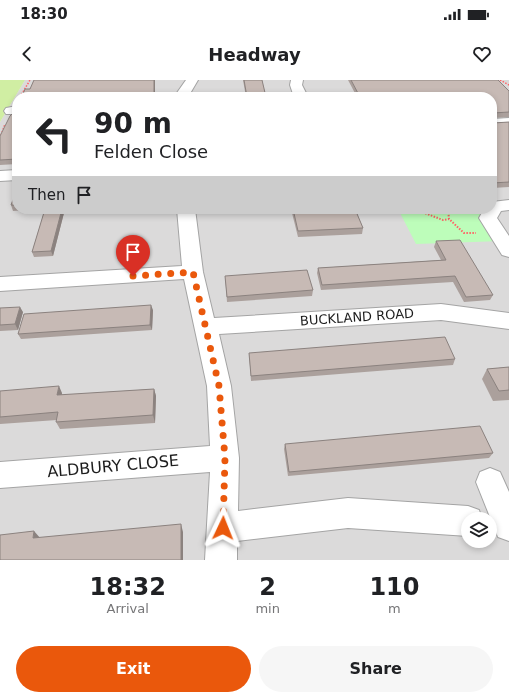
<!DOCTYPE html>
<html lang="en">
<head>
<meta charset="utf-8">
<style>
  :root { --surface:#fff; --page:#f6f6f6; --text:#202124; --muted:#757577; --accent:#ea580c }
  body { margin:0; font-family:"DejaVu Sans",sans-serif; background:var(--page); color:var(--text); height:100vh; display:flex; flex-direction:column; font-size:15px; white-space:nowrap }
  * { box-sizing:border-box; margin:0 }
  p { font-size:13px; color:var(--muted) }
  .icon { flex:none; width:22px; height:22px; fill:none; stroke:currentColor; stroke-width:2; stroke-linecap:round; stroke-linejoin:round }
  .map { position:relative; height:480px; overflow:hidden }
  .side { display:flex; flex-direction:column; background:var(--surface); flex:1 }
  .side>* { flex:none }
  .hud { position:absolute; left:12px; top:12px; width:485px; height:122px; border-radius:16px; box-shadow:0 2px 6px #0003; background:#fff; color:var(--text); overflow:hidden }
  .fabs { position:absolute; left:461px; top:432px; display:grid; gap:8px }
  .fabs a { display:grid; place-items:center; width:36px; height:36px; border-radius:50%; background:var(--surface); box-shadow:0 2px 6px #0003; font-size:20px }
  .pin { position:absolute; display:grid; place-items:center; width:34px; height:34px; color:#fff; margin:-41px -17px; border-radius:50% 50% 50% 0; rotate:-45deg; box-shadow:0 0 4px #0007 }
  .pin .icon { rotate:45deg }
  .me { position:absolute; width:44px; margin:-22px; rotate:2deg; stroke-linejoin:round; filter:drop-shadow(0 0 3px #0008) }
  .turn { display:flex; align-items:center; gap:14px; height:84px; padding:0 16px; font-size:18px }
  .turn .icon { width:52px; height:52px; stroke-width:2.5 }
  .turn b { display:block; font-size:28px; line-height:34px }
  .then { display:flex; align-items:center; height:38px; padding:0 16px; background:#0003; gap:8px; font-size:15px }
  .eta { display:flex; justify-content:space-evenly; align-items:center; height:68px; text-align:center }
  .eta b { font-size:24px; font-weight:700; line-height:28px }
  .primary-button { display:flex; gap:8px; margin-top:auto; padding:8px 16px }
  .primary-button a { flex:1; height:46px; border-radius:24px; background:var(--accent); color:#fff; font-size:16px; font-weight:700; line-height:46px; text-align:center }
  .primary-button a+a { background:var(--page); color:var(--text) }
  .status { display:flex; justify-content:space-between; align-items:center; height:28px; padding:0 20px; background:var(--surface); direction:ltr }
  .status svg { height:11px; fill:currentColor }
  header { display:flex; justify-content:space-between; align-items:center; height:52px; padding:0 16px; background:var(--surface); font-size:18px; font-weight:700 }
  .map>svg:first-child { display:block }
  .residential { fill:#dbdada; fill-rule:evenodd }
  .grass { fill:#d0eea3 }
  .park { fill:#bdfdba }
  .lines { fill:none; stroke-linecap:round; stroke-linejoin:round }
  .minor-casing { stroke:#a4a4a4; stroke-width:2 }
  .path-far1 { stroke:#ff6265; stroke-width:1.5; stroke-dasharray:1.5 1.5; stroke-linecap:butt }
  .path { stroke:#ff6265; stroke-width:2; stroke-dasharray:1.5 1.5; stroke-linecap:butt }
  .minor { fill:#fff; fill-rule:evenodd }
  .wall { fill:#aba09c }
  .shaded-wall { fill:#8b827f }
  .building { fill:#c7bab5; stroke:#8b827f }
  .route { stroke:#ea580c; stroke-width:7; stroke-dasharray:0 12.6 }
  .labels { text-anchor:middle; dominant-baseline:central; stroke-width:3; stroke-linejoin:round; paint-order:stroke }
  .street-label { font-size:13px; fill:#1d1d1d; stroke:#fff }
  .near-street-label { font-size:16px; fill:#1d1d1d; stroke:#fff }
</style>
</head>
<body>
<div class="status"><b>18:30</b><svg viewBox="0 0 49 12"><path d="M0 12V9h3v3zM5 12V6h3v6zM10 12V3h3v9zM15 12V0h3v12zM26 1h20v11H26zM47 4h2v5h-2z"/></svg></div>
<header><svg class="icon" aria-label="back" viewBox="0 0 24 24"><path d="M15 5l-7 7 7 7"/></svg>Headway<svg class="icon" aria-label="heart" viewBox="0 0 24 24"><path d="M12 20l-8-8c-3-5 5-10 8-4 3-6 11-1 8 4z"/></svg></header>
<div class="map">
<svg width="509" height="480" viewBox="0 0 509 480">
  <rect width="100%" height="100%" fill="#efe9e2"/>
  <path class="residential" d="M 25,0 L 509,0 L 509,480 L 0,480 L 0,42 ZM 17,17 L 492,17 L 492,129 L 17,129 ZM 468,439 L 490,439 L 490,461 L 468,461 Z"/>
  <path class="grass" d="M 0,0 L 25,0 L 0,42 Z"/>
  <path class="park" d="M 495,126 L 488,138 L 502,161 L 416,164 L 398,129 L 492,129 Z"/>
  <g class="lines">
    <defs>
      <path id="minor" d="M 186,0 L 198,0 L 188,17 L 174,17 Z
        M 291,0 L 303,0 L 302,5 L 308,17 L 294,17 L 290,5 Z
        M 17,26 L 17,34 L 6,34 L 4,31 L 6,28 Z
        M 509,38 L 509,46 L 492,47 L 492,39 Z
        M 17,90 L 17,100 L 0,101 L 0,91 Z
        M 509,120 L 509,130 L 501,131 L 497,138 L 509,156 L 509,177 L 502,175 L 479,138 L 484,129 L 492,129 L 492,122 Z
        M 177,129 L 195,129 L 203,192 L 214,238 L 441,224 L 509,233 L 509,249 L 441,240 L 219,254 L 231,306 L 239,378 L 238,431 L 348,418 L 468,426 L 479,430 L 482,439 L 468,439 L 468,456 L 348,448 L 237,461 L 237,480 L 205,480 L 210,392 L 0,408 L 0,382 L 210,366 L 207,306 L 184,199 L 0,211 L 0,197 L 182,186 Z
        M 490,388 L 500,392 L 509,412 L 509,461 L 498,457 L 476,402 L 480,392 Z"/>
    </defs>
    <use href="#minor" class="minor-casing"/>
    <path class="path-far1" d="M 500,0 L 509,5
      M 20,17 L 30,0
      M 0,58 L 5,44"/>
    <path class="path" d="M 414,129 L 443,140 L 449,139 L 464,153 L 476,153
      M 448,129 L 449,139"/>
    <use href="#minor" class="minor"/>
  </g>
  <path class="wall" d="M 34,0 L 155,0 L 155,17 L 22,17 L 30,9 Z
    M 243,0 L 262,0 L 266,17 L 246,17 Z
    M 348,0 L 498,0 L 509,11 L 509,37 L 493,38 L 493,43 L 509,42 L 509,107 L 492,108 L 492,17 L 357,17 Z
    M 17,29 L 17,84 L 0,85 L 0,56 Z
    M 17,109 L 17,129 L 39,129 L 13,131 L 11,125 Z
    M 45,129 L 65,129 L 53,176 L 34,177 L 32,172 Z
    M 291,129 L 355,129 L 363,148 L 362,154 L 298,157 Z
    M 436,161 L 493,215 L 490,220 L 464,222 L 453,202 L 321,210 L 317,193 L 318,188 L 441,180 L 434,167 Z
    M 225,196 L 313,210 L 312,216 L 227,222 Z
    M 0,228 L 23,232 L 18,250 L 0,251 Z
    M 153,230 L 152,250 L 21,259 L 18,254 Z
    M 249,273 L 455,279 L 453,285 L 251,301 Z
    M 509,287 L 509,320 L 493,321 L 482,299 L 487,289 Z
    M 154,309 L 156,316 L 155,343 L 60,349 L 56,342 L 57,340 L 0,344 L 0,311 L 62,313 L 62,315 Z
    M 285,364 L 493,373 L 489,378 L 288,396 L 284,369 Z"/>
  <path class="shaded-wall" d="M 154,0 L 155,0 L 155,17 L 154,13 Z
    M 62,129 L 65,129 L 53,176 L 51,171 Z
    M 151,225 L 153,230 L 152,250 L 150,245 Z
    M 20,227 L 23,232 L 18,250 L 15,244 Z
    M 59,306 L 62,313 L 60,323 L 57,315 Z
    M 154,309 L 156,316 L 155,343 L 153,335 Z
    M 181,444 L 183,452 L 183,480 L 181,480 Z
    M 34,451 L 41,459 L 33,458 Z"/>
  <path class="building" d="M 34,0 L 154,0 L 154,13 L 150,13 L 149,17 L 22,17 L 25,9 L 30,9 Z
    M 244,0 L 262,0 L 266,17 L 247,17 Z
    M 351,0 L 498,0 L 509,11 L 509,32 L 493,33 L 493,43 L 509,42 L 509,102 L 492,103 L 492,17 L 360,17 Z
    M 17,29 L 17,79 L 0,80 L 0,56 L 10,36 Z
    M 17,109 L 17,125 L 11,125 Z
    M 45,129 L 62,129 L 51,171 L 32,172 Z
    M 293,129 L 355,129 L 363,148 L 298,151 Z
    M 460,160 L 493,215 L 466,217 L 455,196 L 322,205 L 318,188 L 446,180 L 436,161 Z
    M 307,190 L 313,210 L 227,217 L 225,196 Z
    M 151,225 L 150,245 L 18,254 L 24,234 Z
    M 20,227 L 15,244 L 0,245 L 0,228 Z
    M 445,257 L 455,279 L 251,296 L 249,273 Z
    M 509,287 L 509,310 L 499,311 L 487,289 Z
    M 59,306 L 57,315 L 154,309 L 153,335 L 56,342 L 58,332 L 0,337 L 0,311 Z
    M 480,346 L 493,373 L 289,392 L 285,364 Z
    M 181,444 L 181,480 L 0,480 L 0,455 L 34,451 L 33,458 Z"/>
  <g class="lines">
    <path class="route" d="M 133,196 L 193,192 L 219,306 L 225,378 L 223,448"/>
  </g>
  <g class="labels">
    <g class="street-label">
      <text transform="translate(357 237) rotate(-4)">BUCKLAND ROAD</text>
    </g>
    <g class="near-street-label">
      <text transform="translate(113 386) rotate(-5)">ALDBURY CLOSE</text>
    </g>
  </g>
</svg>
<div class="fabs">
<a><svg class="icon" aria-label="layers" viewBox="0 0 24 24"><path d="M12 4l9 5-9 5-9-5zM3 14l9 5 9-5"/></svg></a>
</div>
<div class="pin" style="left:133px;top:196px;background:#d93025"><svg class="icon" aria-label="arrive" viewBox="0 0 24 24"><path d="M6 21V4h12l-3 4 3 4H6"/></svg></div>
<svg class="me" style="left:223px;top:448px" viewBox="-20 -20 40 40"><path d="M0-17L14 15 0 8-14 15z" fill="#ea580c" stroke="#fff" stroke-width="4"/></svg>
<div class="hud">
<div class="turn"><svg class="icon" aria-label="left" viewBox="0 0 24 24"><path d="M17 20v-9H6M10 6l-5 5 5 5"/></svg><div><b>90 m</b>Felden Close</div></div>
<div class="then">Then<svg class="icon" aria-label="arrive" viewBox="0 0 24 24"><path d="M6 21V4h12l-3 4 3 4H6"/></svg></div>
</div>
</div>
<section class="side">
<div class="eta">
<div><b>18:32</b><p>Arrival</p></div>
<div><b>2</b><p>min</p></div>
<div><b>110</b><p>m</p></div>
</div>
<div class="primary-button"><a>Exit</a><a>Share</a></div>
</section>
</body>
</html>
